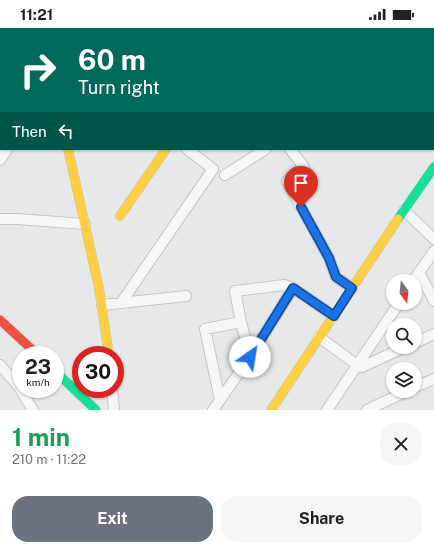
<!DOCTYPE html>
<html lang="en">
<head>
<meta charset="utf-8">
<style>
  :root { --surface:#fff; --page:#f6f6f6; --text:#202124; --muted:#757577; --accent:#6c737f }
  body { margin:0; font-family:"Public Sans",sans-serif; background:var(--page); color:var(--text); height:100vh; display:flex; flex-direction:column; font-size:15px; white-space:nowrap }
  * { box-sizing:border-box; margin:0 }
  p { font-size:13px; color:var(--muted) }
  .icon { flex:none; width:22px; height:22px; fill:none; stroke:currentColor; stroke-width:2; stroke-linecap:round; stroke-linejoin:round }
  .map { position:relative; height:382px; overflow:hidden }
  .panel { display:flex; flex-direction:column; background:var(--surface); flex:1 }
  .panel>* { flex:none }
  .banner { position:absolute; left:0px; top:0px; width:434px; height:122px; box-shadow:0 1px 3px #0004; background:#00695c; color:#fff; overflow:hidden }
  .needle { width:26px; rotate:165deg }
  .buttons { position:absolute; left:386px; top:246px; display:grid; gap:8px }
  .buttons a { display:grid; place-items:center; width:36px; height:36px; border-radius:50%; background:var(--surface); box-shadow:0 1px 3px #0004; font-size:20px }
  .speed { position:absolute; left:12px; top:318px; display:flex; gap:8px; font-size:20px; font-weight:700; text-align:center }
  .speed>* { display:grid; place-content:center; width:52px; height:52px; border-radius:50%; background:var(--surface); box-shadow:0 1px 3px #0004; line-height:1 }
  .speed small { font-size:10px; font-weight:400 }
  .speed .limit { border:6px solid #d22; background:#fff; color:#111 }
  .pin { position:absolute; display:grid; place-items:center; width:34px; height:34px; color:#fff; margin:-41px -17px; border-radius:50% 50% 50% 0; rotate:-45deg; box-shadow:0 0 4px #0007 }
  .pin .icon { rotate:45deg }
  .me { position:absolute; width:44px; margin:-22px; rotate:32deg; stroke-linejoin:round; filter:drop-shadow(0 0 3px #0008) }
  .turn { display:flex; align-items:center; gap:14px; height:84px; padding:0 12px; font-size:18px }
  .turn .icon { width:52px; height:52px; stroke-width:2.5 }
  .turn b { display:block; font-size:28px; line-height:34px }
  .then { display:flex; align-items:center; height:38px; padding:0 12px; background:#0003; gap:8px; font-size:15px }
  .round { display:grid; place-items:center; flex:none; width:42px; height:42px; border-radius:16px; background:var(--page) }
  .summary { display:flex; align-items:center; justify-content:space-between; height:68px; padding:0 12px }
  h1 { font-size:24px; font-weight:700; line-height:30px; color:#1e9e55 }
  .primary-button { display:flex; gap:8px; margin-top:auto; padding:8px 12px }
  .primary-button a { flex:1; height:46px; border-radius:16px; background:var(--accent); color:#fff; font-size:16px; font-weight:700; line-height:46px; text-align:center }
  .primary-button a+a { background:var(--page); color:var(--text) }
  .status { display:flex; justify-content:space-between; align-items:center; height:28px; padding:0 20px; background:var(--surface); direction:ltr }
  .status svg { height:11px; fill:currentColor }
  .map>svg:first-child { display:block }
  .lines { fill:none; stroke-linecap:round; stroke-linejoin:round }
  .street-casing { stroke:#c4c6c8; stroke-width:12 }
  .fast-casing { stroke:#c4c6c8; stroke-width:10 }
  .slow-casing { stroke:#c4c6c8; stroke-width:10 }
  .jam-casing { stroke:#c4c6c8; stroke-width:10 }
  .street { stroke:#f5f6f7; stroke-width:10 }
  .fast { stroke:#16e098; stroke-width:9 }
  .slow { stroke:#ffcf43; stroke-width:9 }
  .jam { stroke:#f24e42; stroke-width:9 }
  .rail-casing { stroke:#cecfd2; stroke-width:4 }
  .rail { stroke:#f4f6f9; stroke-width:2.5; stroke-dasharray:8; stroke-linecap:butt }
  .route-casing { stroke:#114b97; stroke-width:10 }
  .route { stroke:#1a73e8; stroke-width:7 }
</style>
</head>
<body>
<div class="status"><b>11:21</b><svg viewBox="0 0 49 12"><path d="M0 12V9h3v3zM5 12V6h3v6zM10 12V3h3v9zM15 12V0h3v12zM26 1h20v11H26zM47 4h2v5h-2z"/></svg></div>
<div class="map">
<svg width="434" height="382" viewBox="0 0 434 382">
  <rect width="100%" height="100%" fill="#e6e8ea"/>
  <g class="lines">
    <defs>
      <path id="street" d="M 5,0 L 6,1
        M 44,1 L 44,0
        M 92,1 L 92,0
        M 0,61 L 1,60
        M 290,121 L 304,139 L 287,153 L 329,230 L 336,249 L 352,260
        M 0,132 L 7,121
        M 225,147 L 266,121
        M 404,182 L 434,211
        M 0,191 L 17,191 L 85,196
        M 419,244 L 434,273
        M 413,253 L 434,223
        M 121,275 L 213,141 L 187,121
        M 102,277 L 186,268
        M 319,309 L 357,337 L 362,339 L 405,319
        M 415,315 L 434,306
        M 250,329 L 241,294 L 235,263 L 284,257 L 293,260 L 334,288
        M 0,337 L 19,359 L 33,382
        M 415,359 L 434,351
        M 112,361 L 114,382
        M 220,372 L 205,301 L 241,294
        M 213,382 L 250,329 L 293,260
        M 327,382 L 399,275
        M 367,382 L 407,363"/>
      <path id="fast" d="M 398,191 L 434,139
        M 55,343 L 96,382"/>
      <path id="slow" d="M 251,0 L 251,1
        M 68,121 L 99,260 L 109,327
        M 120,188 L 166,121
        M 271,382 L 398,191"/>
      <path id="jam" d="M 0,292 L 38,327"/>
    </defs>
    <use href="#street" class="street-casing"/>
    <use href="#fast" class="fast-casing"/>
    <use href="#slow" class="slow-casing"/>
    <use href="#jam" class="jam-casing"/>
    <use href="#street" class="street"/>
    <use href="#fast" class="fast"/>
    <use href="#slow" class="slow"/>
    <use href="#jam" class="jam"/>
    <defs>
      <path id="rail" d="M 68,1 L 68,0
        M 0,99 L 1,97
        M 0,108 L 1,107"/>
    </defs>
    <use href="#rail" class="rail-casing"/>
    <use href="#rail" class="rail"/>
  </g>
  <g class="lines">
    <defs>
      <path id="route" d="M 250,329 L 293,260 L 334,288 L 352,260 L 336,249 L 329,230 L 301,179"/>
    </defs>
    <use href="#route" class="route-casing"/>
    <use href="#route" class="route"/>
  </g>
</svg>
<div class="buttons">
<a><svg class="needle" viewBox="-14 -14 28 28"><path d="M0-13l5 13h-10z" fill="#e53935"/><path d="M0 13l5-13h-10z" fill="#757577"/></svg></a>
<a><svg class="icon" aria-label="search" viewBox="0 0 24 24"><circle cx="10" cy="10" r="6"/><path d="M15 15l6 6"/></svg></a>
<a><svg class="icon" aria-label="layers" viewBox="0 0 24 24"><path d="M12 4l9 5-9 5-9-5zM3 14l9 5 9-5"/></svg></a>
</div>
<div class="speed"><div>23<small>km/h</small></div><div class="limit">30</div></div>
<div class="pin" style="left:301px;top:179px;background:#d93025"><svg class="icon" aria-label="arrive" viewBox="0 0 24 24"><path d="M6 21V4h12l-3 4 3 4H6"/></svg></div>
<svg class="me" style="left:250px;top:329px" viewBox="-20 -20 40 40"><circle r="19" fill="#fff"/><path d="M0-13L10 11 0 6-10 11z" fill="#1a73e8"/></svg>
<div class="banner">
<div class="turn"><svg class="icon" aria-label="right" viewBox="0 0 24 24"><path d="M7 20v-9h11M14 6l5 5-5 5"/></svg><div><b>60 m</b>Turn right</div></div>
<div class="then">Then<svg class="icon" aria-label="left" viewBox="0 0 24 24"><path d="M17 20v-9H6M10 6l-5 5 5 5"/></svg></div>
</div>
</div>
<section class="panel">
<div class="summary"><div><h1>1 min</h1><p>210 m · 11:22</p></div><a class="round"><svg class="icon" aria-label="close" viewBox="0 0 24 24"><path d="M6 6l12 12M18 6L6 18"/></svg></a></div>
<div class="primary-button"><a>Exit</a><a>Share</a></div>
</section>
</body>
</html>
